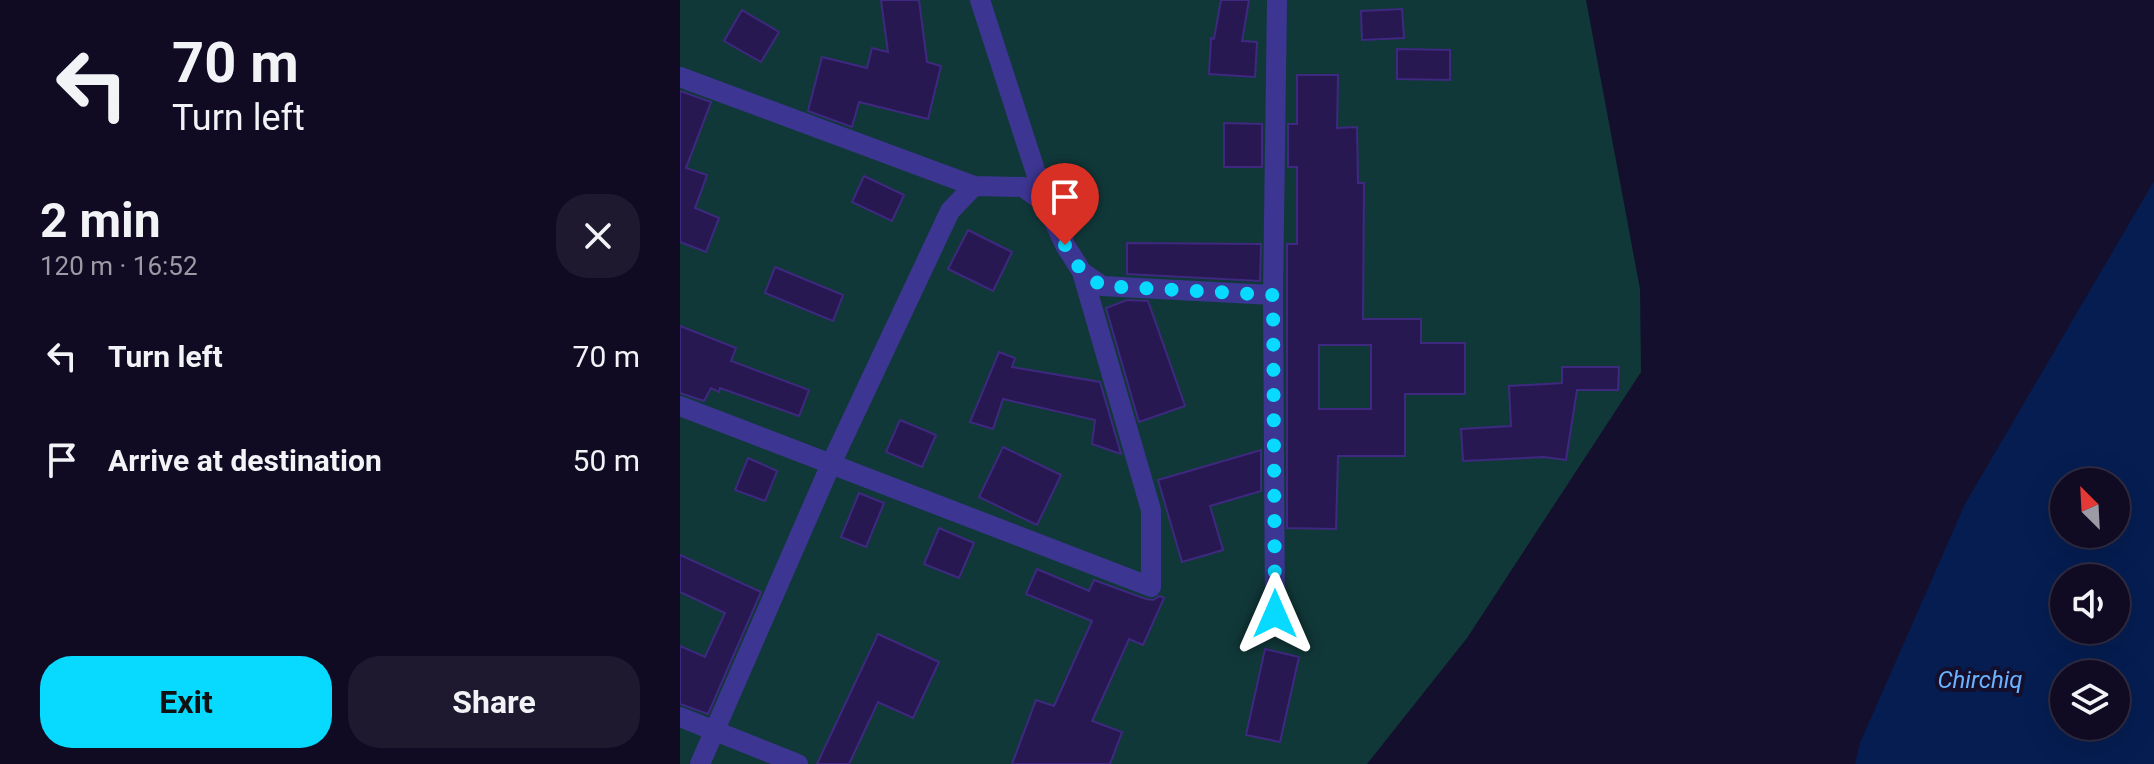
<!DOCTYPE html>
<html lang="en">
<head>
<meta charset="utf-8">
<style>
  :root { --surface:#100b22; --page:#1e192f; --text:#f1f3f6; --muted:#9c9ba5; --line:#302b40; --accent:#08daff }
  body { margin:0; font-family:Roboto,sans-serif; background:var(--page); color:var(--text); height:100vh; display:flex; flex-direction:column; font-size:30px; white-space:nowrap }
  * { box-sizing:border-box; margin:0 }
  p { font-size:26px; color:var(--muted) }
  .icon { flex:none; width:44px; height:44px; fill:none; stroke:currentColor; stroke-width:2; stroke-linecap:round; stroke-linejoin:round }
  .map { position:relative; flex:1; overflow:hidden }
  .side { display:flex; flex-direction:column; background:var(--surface); width:680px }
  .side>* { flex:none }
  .banner { background:#100b22; color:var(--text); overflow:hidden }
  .needle { width:52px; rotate:336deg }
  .fabs { position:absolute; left:1370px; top:468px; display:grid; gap:16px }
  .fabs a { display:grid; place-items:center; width:80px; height:80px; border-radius:50%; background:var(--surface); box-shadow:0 8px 32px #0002,0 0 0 2px var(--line); font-size:40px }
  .pin { position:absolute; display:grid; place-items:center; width:68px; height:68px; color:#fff; margin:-82px -34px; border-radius:50% 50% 50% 0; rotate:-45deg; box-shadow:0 0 8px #0007 }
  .pin .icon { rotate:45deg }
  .me { position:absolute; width:88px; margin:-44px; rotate:0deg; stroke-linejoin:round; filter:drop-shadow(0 0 6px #0008) }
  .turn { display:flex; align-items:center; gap:28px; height:168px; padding:0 40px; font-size:36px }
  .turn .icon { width:104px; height:104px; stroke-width:2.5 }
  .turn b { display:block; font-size:56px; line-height:68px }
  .round { display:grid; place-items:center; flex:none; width:84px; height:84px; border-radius:32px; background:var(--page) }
  .head { display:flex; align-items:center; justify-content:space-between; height:136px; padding:0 40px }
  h1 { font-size:48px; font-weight:700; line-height:60px }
  .button { display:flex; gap:16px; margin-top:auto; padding:16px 40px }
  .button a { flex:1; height:92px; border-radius:32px; background:var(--accent); color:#111; font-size:32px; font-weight:700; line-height:92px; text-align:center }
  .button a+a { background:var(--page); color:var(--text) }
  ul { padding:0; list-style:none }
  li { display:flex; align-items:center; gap:24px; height:104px; padding:0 40px }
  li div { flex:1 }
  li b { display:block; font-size:30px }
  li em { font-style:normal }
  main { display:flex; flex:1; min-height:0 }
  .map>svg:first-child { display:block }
  .green { fill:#113839 }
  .water { fill:#051d51; fill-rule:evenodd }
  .building { fill:#271851; stroke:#3e2880; stroke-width:2; fill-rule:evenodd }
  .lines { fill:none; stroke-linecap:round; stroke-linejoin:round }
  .minor { stroke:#3d3592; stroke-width:20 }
  .route { stroke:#08daff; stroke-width:14; stroke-dasharray:0 25.2 }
  .labels { text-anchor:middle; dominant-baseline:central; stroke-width:8; stroke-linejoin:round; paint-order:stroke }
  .water-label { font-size:24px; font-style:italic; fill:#6ab3ff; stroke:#150f2e }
</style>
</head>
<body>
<main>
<section class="side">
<div class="banner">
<div class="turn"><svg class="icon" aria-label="left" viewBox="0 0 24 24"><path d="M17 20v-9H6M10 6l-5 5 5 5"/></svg><div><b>70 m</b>Turn left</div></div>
</div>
<div class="head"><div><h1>2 min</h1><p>120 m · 16:52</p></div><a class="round"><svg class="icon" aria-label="close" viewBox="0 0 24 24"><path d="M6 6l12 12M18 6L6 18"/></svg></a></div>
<ul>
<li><svg class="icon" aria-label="left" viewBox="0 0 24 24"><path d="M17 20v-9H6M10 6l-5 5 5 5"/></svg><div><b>Turn left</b></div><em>70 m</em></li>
<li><svg class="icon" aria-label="arrive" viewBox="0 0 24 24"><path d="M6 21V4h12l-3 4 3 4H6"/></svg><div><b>Arrive at destination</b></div><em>50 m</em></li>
</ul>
<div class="button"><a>Exit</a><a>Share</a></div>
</section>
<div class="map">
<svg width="1474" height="764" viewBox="0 0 1474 764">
  <rect width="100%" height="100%" fill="#150f2e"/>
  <path class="green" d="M 0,0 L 906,0 L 960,289 L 961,372 L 787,638 L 687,764 L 0,764 Z"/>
  <path class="water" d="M 1474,181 L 1474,764 L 1175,764 L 1180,743 L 1285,504 ZM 1384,482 L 1436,482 L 1436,534 L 1384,534 ZM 1384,578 L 1436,578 L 1436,630 L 1384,630 ZM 1384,674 L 1436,674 L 1436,726 L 1384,726 Z"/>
  <path class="building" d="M 201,0 L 239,0 L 247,62 L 261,66 L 248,119 L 179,102 L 172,127 L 128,111 L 142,57 L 187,68 L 192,48 L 208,52 Z
    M 541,0 L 569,0 L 562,41 L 577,42 L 575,77 L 529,74 L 531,38 L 534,39 Z
    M 722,9 L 724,38 L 682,40 L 681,11 Z
    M 62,10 L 99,32 L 81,62 L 44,41 Z
    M 717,49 L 770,50 L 770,80 L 717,79 Z
    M 617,75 L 658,75 L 657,128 L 677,127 L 678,183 L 684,183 L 683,319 L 741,319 L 741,343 L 785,343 L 785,394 L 725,394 L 725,456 L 658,456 L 656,529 L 607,528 L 607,244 L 617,244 L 617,167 L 608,167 L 608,124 L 617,124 ZM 639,345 L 691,345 L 691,409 L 639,409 Z
    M 0,91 L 31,102 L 6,168 L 27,175 L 15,208 L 39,218 L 26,252 L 0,242 Z
    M 544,123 L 582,124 L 582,167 L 544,167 Z
    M 184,176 L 224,195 L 212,221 L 172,202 Z
    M 288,230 L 332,252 L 313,291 L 268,269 Z
    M 447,243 L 581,244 L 580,281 L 447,274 Z
    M 95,267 L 163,295 L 153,321 L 85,293 Z
    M 447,300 L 468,301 L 505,406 L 459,422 L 426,308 Z
    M 0,326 L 56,348 L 51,361 L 129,390 L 119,416 L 40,388 L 39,392 L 31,388 L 24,401 L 0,393 Z
    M 319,352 L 335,358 L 332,367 L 420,382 L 441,454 L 412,444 L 415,420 L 323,399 L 313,429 L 290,422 Z
    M 882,367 L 939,367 L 938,390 L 897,390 L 886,460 L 864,457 L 783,461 L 781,429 L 831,426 L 829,386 L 882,383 Z
    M 220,420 L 256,435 L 242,467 L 206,452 Z
    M 323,447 L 381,475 L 357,525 L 299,497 Z
    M 581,450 L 581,491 L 530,506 L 543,550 L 502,562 L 478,480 Z
    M 68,458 L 97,471 L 85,501 L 55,490 Z
    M 179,493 L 204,503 L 186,547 L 161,537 Z
    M 259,528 L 294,543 L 279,578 L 244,564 Z
    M 0,555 L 81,592 L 28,714 L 0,704 L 0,646 L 25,657 L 45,613 L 0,592 Z
    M 357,569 L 409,591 L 414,580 L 466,599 L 473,600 L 480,596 L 484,598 L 463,645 L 449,639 L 412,721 L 442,732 L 430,764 L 332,764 L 356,700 L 374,706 L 412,621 L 346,594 Z
    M 198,634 L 259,662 L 233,718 L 198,702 L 169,764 L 137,764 Z
    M 585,649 L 619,657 L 600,742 L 566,735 Z"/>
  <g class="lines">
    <path class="minor" d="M 300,0 L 366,204
      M 0,77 L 294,186
      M 0,406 L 471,587 L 471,510 L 402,272
      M 595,614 L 593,295 L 597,0
      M 0,717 L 118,764
      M 20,764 L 151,464 L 270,211 L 294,186 L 343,187 L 366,204 L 385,245 L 402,272 L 422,286 L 593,295"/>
  </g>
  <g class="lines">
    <path class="route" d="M 385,245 L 402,272 L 422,286 L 593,295 L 595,614"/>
  </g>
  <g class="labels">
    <g class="water-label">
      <text x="1300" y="680">Chirchiq</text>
    </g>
  </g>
</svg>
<div class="fabs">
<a><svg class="needle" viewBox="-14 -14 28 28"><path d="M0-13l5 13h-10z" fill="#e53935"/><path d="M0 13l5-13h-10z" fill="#9c9ba5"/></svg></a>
<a><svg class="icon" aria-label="sound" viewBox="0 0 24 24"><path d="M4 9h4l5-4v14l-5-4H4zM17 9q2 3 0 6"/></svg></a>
<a><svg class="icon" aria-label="layers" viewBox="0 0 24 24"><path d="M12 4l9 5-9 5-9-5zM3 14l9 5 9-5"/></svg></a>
</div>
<div class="pin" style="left:385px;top:245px;background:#d93025"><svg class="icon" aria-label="arrive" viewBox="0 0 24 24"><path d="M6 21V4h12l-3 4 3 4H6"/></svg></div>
<svg class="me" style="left:595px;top:614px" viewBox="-20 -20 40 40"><path d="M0-17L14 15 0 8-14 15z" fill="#08daff" stroke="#fff" stroke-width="4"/></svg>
</div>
</main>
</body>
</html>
